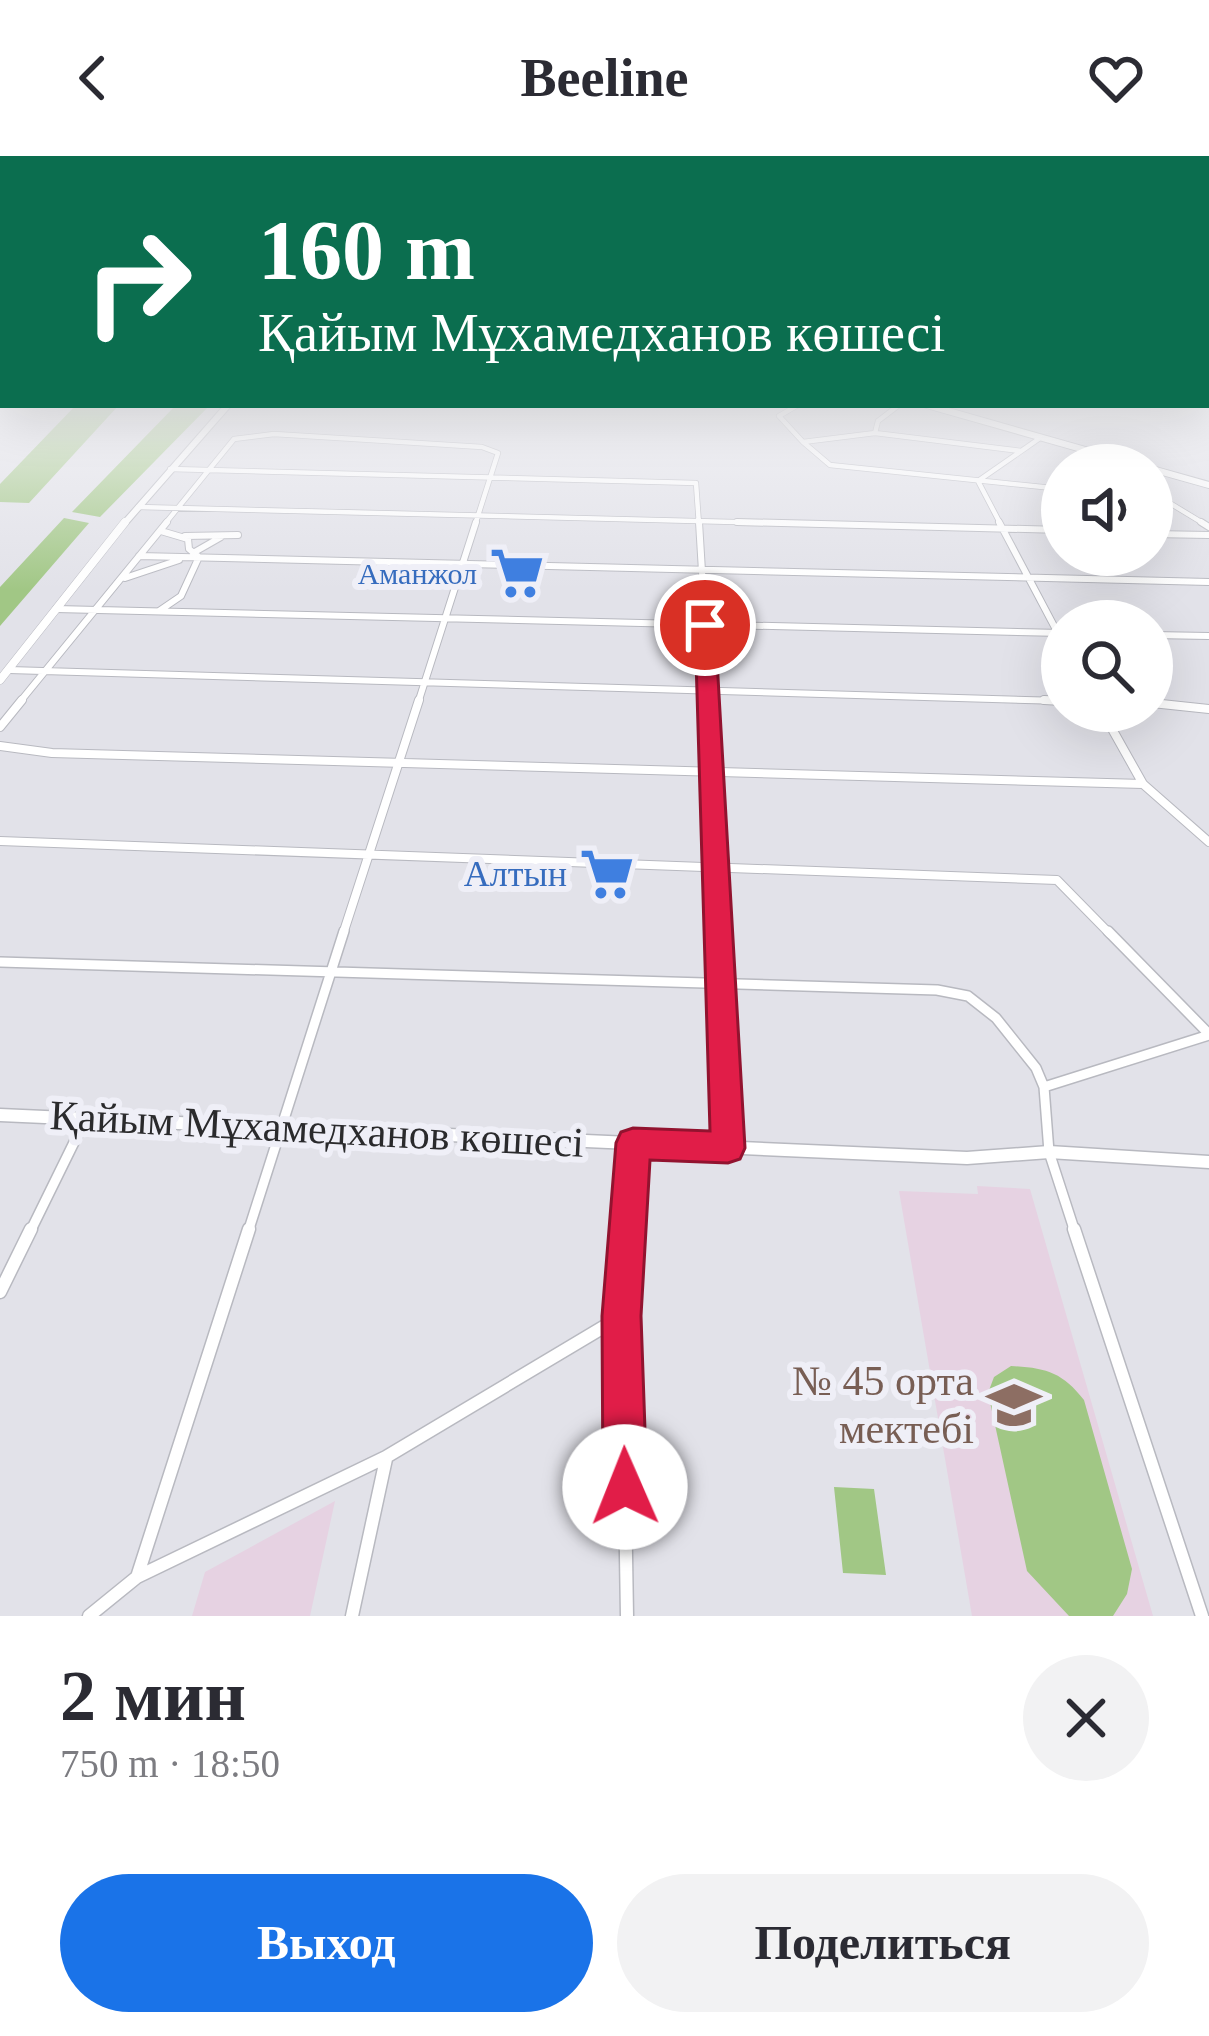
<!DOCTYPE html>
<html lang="ru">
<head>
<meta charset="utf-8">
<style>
  :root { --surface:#fff; --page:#f2f2f3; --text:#2b2b33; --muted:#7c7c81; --accent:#1a73e8 }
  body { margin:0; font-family:Georgia,serif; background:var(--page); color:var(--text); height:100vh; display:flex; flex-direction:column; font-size:45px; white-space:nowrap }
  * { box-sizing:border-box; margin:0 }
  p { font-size:39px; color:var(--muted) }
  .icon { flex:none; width:66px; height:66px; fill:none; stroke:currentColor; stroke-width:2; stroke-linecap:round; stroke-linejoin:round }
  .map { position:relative; height:1460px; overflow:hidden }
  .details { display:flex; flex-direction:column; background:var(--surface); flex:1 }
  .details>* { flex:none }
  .hud { position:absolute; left:0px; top:0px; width:1209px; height:252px; box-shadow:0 12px 48px #0002; background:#0b6e4f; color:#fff; overflow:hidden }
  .tools { position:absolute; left:1041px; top:288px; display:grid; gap:24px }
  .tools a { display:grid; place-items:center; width:132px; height:132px; border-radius:50%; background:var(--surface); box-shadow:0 12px 48px #0002; font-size:60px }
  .pin { position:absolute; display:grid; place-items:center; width:102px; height:102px; color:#fff; margin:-51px; border:6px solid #fff; border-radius:50%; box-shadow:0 3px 12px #0007 }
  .me { position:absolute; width:132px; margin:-66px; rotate:359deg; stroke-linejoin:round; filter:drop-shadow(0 0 9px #0008) }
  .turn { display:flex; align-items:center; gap:42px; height:252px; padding:0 60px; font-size:54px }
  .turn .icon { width:156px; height:156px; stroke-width:2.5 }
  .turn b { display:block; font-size:84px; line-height:102px }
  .round { display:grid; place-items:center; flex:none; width:126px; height:126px; border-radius:63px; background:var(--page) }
  .summary { display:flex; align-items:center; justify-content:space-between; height:204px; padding:0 60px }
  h1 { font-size:72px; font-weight:700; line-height:90px }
  .cta { display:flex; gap:24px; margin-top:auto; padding:24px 60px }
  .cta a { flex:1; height:138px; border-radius:72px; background:var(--accent); color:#fff; font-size:48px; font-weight:700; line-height:138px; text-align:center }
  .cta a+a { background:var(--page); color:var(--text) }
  header { display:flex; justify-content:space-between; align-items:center; height:156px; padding:0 60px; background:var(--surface); font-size:54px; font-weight:700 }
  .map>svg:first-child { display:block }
  .education { fill:#e6d2e2 }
  .green { fill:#a1c785 }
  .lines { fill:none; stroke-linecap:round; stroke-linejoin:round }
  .street-far4-casing { stroke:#b8b9c0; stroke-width:6 }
  .street-far3-casing { stroke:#b8b9c0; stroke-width:8 }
  .street-far2-casing { stroke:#b8b9c0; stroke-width:10 }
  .street-far1-casing { stroke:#b8b9c0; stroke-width:12 }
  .street-casing { stroke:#b8b9c0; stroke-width:15 }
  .secondary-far2-casing { stroke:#b8b9c0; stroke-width:8 }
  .secondary-far1-casing { stroke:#b8b9c0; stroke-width:9 }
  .secondary-casing { stroke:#b8b9c0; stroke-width:15 }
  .street-far4 { stroke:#fff; stroke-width:4.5 }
  .street-far3 { stroke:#fff; stroke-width:6 }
  .street-far2 { stroke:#fff; stroke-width:8 }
  .street-far1 { stroke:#fff; stroke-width:9 }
  .street { stroke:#fff; stroke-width:12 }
  .secondary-far2 { stroke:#fff; stroke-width:6 }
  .secondary-far1 { stroke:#fff; stroke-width:8 }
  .secondary { stroke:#fff; stroke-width:12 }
  .route { fill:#e11d48; stroke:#92132f; stroke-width:3 }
  .labels { text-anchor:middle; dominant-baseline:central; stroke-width:12; stroke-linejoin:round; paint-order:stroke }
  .far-shop-label { font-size:30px; fill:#366cbe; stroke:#efeff7; text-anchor:end }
  .shop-label { font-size:36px; fill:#366cbe; stroke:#efeff7; text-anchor:end }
  .near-street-label { font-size:42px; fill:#2a2a2c; stroke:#efeff7 }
  .near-education-label { font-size:42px; fill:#785e54; stroke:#efeff7; text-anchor:end }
</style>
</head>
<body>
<header><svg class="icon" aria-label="back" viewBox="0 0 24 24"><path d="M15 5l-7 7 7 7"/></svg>Beeline<svg class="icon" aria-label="heart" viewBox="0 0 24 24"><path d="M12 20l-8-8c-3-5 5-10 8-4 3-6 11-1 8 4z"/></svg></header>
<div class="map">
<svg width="1209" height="1460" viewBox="0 0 1209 1460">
  <rect width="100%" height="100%" fill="#e2e2e9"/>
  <path class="education" d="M 977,1030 L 1030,1033 L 1153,1460 L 972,1460 L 899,1035 L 978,1038 Z
    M 335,1345 L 310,1460 L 192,1460 L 205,1416 Z"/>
  <path class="green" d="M 76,249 L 119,249 L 29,347 L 0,346 L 0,328 Z
    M 176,249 L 210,249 L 100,361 L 72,356 Z
    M 64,362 L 89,367 L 0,470 L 0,431 Z
    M 1011,1210 C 1046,1212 1062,1216 1084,1244 L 1132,1413 L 1127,1438 L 1113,1460 L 1069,1460 L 1027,1415 L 988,1237 L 994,1221 Z
    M 834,1331 L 874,1333 L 886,1419 L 843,1417 Z"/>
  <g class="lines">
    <defs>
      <path id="street-far4" d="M 798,249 L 779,260 L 803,286
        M 899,249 L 878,265 L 875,277 L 1021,295
        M 875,277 L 803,286 L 830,309 L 1062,333
        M 170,313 L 696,327 L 699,369
        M 1152,344 L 1168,346 L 1206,369
        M 138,351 L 857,369
        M 164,369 L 234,283 L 274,278 L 482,291 L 498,297 L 475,369
        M 1001,369 L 978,325 L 1040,282"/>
      <path id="street-far3" d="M 699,366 L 710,547
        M 737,366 L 1062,374
        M 999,366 L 1062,485
        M 1201,366 L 1209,371
        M 161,375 L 188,383 L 189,393 L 199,401
        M 1152,378 L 1209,379
        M 185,380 L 238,379
        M 193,397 L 221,381
        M 139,400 L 1209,426
        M 125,422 L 179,404
        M 56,453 L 1062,477
        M 159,455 L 181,440 L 198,403
        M 1152,479 L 1209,480
        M 9,514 L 1062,545
        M 19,547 L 167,366
        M 418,547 L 476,366"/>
      <path id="street-far2" d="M 710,544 L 720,778
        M 1044,544 L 1062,545
        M 1152,547 L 1209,553
        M 1102,555 L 1143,628 L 1209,686
        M 0,571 L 22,544
        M 0,590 L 52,597 L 1143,628
        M 0,685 L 1057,724 L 1110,778
        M 343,778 L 419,544"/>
      <path id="street-far1" d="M 719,775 L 728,992
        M 1108,775 L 1209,878
        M 0,806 L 937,834 L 968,840 L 996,862 L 1036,912 L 1044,931 L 1049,996 L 1075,1076
        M 1044,931 L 1209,879
        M 30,1076 L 85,964
        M 248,1076 L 344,775
        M 627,1076 L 633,987"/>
      <path id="street" d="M 1074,1073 L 1202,1460
        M 0,1136 L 31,1073
        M 622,1161 L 627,1460
        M 137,1421 L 249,1073
        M 89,1460 L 137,1421 L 386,1301 L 622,1160 L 628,1073
        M 352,1460 L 386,1303"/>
      <path id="secondary-far2" d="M 927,249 L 1138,309
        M 1152,313 L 1209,329
        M 123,369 L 228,249"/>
      <path id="secondary-far1" d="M 0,524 L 125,366"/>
      <path id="secondary" d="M 0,959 L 967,1002 L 1049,996 L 1209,1006"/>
    </defs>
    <use href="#street-far4" class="street-far4-casing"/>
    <use href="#street-far3" class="street-far3-casing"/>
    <use href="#street-far2" class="street-far2-casing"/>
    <use href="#street-far1" class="street-far1-casing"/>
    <use href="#street" class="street-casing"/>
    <use href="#secondary-far2" class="secondary-far2-casing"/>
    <use href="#secondary-far1" class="secondary-far1-casing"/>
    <use href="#secondary" class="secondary-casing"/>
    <use href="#street-far4" class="street-far4"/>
    <use href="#street-far3" class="street-far3"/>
    <use href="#street-far2" class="street-far2"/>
    <use href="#street-far1" class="street-far1"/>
    <use href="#street" class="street"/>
    <use href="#secondary-far2" class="secondary-far2"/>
    <use href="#secondary-far1" class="secondary-far1"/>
    <use href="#secondary" class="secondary"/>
  </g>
  <linearGradient id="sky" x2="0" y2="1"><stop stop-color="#5baed2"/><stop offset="0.53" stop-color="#f2f2f5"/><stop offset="1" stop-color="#f2f2f5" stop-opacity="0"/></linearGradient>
  <rect width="1209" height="434" fill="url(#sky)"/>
  <path class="route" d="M 705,463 L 715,469 L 745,992 L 740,1003 L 728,1007 L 650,1004 L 641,1160 L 647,1331 L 640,1347 L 625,1353 L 609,1347 L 603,1331 L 602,1160 L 616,987 L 621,976 L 633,972 L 710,975 L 695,469 Z"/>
  <defs>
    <symbol id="supermarket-bare" viewBox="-9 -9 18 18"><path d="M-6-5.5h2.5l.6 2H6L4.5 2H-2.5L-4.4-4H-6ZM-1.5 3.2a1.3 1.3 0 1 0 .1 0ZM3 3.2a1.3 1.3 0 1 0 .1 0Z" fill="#3f7fe0" stroke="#efeff7" stroke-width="2.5" paint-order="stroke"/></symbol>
    <symbol id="school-bare" viewBox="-9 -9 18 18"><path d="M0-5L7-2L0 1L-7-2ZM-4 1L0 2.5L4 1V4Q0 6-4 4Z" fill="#8d6e63" stroke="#efeff7" stroke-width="2.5" paint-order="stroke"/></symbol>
  </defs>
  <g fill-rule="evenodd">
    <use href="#supermarket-bare" x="479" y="379" width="76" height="76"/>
    <use href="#supermarket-bare" x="569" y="680" width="76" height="76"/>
    <use href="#school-bare" x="976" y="1211" width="76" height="76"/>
  </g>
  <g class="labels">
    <g class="far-shop-label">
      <text x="477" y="417">Аманжол</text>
    </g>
    <g class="shop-label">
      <text x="567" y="718">Алтын</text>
    </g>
    <g class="near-street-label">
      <text transform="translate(317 973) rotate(3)">Қайым Мұхамедханов көшесі</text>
    </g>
    <g class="near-education-label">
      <text x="974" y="1225">№ 45 орта<tspan x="974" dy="48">мектебі</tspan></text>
    </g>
  </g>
</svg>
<div class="tools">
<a><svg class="icon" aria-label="sound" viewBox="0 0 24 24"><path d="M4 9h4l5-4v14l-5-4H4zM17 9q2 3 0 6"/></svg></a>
<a><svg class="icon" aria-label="search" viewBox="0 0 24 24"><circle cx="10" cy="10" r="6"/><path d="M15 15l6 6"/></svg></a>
</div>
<div class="pin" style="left:705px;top:469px;background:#d93025"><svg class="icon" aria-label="arrive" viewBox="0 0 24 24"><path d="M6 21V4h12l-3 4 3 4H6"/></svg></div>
<svg class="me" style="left:625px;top:1331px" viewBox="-20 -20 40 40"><circle r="19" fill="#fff"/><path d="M0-13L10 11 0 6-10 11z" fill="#e11d48"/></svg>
<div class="hud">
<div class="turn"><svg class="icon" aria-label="right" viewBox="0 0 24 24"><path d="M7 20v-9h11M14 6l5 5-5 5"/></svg><div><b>160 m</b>Қайым Мұхамедханов көшесі</div></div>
</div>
</div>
<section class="details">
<div class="summary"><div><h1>2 мин</h1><p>750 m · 18:50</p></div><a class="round"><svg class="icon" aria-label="close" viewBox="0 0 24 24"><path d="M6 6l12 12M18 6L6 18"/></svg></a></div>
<div class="cta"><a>Выход</a><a>Поделиться</a></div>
</section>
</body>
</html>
